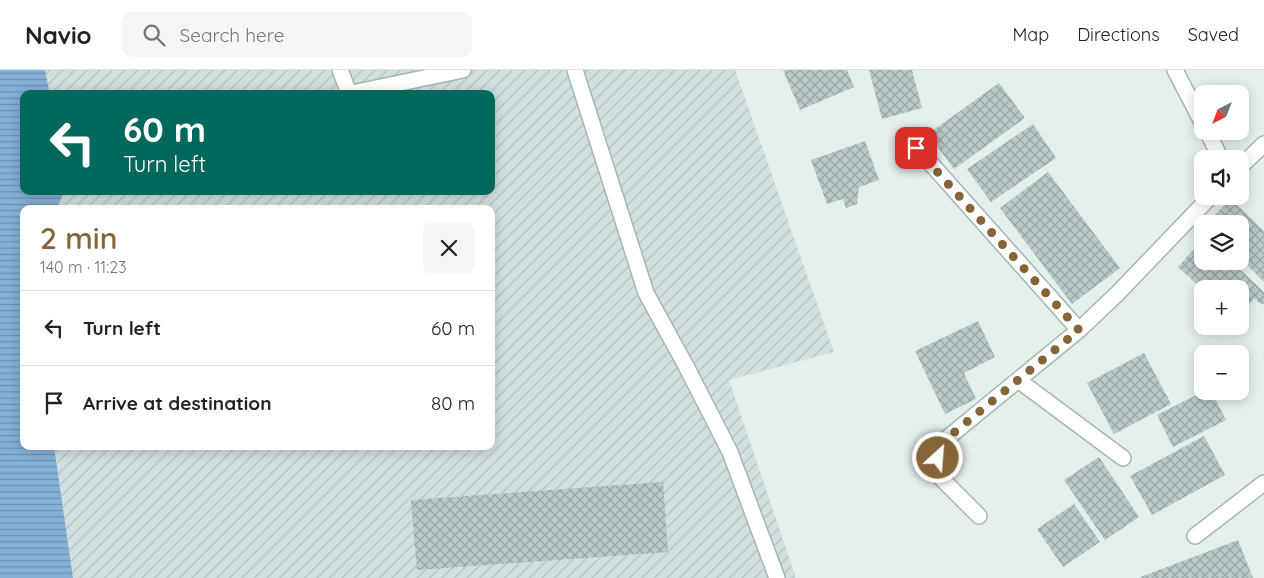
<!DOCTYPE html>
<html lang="en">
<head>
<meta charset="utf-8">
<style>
  :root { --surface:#fff; --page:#f6f6f6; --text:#222; --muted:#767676; --line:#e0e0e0; --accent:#856537 }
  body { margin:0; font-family:Quicksand,sans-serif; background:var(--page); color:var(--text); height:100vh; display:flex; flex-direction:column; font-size:19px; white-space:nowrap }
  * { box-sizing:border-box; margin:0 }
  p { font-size:16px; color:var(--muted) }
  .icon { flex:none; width:28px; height:28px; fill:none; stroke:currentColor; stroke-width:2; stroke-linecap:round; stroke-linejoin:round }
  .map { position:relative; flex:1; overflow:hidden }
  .panel { position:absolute; left:20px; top:135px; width:475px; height:245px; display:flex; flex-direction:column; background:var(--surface); border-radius:10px; box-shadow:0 2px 12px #0003 }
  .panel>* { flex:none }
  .banner { position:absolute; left:20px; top:20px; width:475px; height:105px; border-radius:10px; box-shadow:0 2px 12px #0003; background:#00695c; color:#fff; overflow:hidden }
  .needle { width:32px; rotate:222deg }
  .fabs { position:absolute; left:1194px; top:15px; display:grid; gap:10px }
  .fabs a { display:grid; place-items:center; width:55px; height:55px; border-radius:10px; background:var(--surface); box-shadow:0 2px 12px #0003; font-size:25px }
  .pin { position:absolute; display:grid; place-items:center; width:42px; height:42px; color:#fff; margin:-21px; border-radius:10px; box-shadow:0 2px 8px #0006 }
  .me { position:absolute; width:55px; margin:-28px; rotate:26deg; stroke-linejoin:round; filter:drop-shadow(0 0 4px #0008) }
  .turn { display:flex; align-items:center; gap:18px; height:105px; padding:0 20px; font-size:22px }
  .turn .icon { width:65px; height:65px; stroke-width:2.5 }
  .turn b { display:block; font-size:35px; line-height:42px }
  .round { display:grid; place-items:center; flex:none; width:52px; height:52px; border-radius:10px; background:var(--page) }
  .summary { display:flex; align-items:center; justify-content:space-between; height:85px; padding:0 20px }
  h1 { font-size:30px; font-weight:600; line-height:38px; color:var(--accent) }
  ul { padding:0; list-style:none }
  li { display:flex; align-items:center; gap:15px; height:75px; padding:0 20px; border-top:1px solid var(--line) }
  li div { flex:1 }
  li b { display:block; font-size:19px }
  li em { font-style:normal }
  header { display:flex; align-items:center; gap:30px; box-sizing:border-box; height:70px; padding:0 25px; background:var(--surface); border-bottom:1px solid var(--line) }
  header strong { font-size:24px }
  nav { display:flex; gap:28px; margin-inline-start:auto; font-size:18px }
  .search { width:350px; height:45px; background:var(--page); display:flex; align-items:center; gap:12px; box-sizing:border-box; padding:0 18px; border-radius:10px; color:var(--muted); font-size:19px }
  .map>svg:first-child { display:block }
  .industrial { fill:url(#industrial-furrows) }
  .water { fill:url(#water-rules) }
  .building { fill:url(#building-cross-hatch) }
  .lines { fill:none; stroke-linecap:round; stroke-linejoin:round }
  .street-casing { stroke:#a5b6b6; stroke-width:18 }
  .street { stroke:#fff; stroke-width:15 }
  .route { stroke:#856537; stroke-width:9; stroke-dasharray:0 16.2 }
</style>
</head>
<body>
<header>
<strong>Navio</strong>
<div class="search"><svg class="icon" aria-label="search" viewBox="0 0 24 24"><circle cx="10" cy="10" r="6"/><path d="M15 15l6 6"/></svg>Search here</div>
<nav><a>Map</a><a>Directions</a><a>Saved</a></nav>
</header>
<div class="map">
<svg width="1264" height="508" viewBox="0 0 1264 508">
  <defs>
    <pattern id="industrial-furrows" width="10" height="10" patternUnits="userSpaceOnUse" patternTransform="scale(1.25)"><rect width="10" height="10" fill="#d1dfde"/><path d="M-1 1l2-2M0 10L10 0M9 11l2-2" fill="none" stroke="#b3c0c0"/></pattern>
    <pattern id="water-rules" width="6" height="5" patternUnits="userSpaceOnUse" patternTransform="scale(1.25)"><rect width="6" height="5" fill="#86b0d8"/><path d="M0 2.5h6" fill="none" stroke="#6d91b1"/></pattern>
    <pattern id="building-cross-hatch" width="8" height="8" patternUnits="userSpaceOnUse" patternTransform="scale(1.25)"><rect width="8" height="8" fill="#b8cac8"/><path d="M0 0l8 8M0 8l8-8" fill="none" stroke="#95a5a4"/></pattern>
  </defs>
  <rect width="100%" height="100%" fill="#e3eeed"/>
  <path class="industrial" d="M 45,0 L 735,0 L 834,282 L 729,310 L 796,508 L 73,508 L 54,376 L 491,376 L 491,139 L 57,139 L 64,121 L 491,121 L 491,24 L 50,24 Z"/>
  <path class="water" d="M 0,0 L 45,0 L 50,24 L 24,24 L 24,121 L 64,121 L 57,139 L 24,139 L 24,376 L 54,376 L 73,508 L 0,508 Z"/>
  <path class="building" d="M 783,0 L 847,0 L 854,17 L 800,40 Z
    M 869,0 L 912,0 L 922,38 L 882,49 Z
    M 999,13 L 1025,48 L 954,99 L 928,64 Z
    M 1033,54 L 1056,88 L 991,132 L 967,99 Z
    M 865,71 L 879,110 L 859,117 L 857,134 L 846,138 L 843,129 L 827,134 L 811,90 Z
    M 1048,102 L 1120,198 L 1072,234 L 1000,138 Z
    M 1231,129 L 1264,161 L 1264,212 L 1240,188 L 1240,154 L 1206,154 Z
    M 1202,170 L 1202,191 L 1231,191 L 1264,222 L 1264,233 L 1262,235 L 1254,228 L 1248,236 L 1240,229 L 1240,219 L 1202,219 L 1178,197 Z
    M 978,251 L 995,287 L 964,303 L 976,329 L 945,344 L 915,281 Z
    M 1144,283 L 1171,334 L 1114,364 L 1087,313 Z
    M 1204,321 L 1211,321 L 1226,350 L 1173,377 L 1157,345 Z
    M 1204,366 L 1225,405 L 1152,445 L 1130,406 Z
    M 1099,387 L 1139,447 L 1105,470 L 1064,410 Z
    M 663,412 L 668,482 L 417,500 L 411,430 Z
    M 1074,434 L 1100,472 L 1063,497 L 1037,459 Z
    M 1238,470 L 1253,508 L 1138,508 Z"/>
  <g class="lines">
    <defs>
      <path id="street" d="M 340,0 L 349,23
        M 575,0 L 646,223 L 686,296 L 730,382 L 777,508
        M 1175,0 L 1202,52
        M 347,24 L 463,0
        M 1207,61 L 1221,89
        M 917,78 L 1079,260
        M 1240,97 L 1264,74
        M 1018,310 L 1123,388
        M 979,446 L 940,407 L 938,388 L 940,374 L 1079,260 L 1117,224 L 1211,126
        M 1195,466 L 1264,413"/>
    </defs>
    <use href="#street" class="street-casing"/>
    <use href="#street" class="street"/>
  </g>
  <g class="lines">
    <path class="route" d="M 916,78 L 1079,260 L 940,374 L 938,388"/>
  </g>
</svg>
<div class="fabs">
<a><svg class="needle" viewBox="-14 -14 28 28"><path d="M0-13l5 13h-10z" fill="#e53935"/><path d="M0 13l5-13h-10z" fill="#767676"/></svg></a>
<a><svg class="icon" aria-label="sound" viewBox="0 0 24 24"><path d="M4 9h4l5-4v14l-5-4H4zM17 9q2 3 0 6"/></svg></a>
<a><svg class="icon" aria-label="layers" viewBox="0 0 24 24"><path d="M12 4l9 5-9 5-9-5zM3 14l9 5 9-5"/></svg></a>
<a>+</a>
<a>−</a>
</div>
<div class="pin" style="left:916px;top:78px;background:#d93025"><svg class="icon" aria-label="arrive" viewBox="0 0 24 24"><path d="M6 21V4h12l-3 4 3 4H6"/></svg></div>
<svg class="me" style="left:938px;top:388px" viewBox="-20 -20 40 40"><circle r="17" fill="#856537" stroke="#fff" stroke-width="3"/><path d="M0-11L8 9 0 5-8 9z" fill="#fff"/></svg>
<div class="banner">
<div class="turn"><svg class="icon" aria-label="left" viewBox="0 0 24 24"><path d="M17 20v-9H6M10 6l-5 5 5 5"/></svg><div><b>60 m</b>Turn left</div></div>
</div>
<section class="panel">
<div class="summary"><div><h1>2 min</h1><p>140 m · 11:23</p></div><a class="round"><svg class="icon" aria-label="close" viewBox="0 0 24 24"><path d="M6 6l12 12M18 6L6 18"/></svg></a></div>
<ul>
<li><svg class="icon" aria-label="left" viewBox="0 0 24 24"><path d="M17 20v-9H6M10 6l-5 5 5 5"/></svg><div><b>Turn left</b></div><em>60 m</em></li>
<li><svg class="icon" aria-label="arrive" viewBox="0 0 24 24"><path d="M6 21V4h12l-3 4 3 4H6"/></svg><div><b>Arrive at destination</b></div><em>80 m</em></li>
</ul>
</section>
</div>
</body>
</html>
